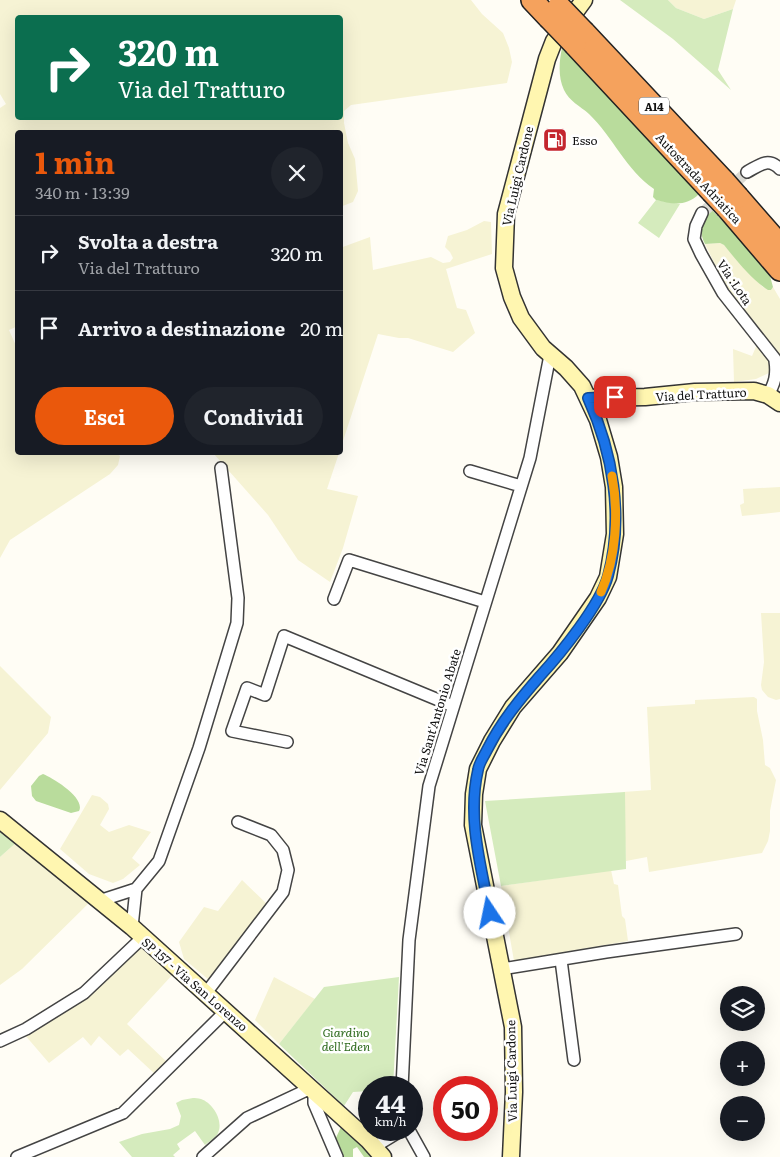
<!DOCTYPE html>
<html lang="it">
<head>
<meta charset="utf-8">
<style>
  :root { --surface:#171b24; --page:#20242c; --text:#f1f3f6; --muted:#9ea1a6; --line:#363941; --accent:#ea580c }
  body { margin:0; font-family:Literata,serif; background:var(--page); color:var(--text); height:100vh; display:flex; flex-direction:column; font-size:19px; white-space:nowrap }
  * { box-sizing:border-box; margin:0 }
  p { font-size:16px; color:var(--muted) }
  .icon { flex:none; width:28px; height:28px; fill:none; stroke:currentColor; stroke-width:2; stroke-linecap:round; stroke-linejoin:round }
  .map { position:relative; flex:1; overflow:hidden }
  .drawer { position:absolute; left:15px; top:130px; width:328px; height:325px; display:flex; flex-direction:column; background:var(--surface); border-radius:5px; box-shadow:0 5px 20px #0002 }
  .drawer>* { flex:none }
  .banner { position:absolute; left:15px; top:15px; width:328px; height:105px; border-radius:5px; box-shadow:0 5px 20px #0002; background:#0b6e4f; color:#fff; overflow:hidden }
  .buttons { position:absolute; left:720px; top:986px; display:grid; gap:10px }
  .buttons a { display:grid; place-items:center; width:45px; height:45px; border-radius:50%; background:var(--surface); box-shadow:0 5px 20px #0002; font-size:25px }
  .speed { position:absolute; left:358px; top:1076px; display:flex; gap:10px; font-size:25px; font-weight:700; text-align:center }
  .speed>* { display:grid; place-content:center; width:65px; height:65px; border-radius:50%; background:var(--surface); box-shadow:0 5px 20px #0002; line-height:1 }
  .speed small { font-size:12px; font-weight:400 }
  .speed .limit { border:8px solid #d22; background:#fff; color:#111 }
  .pin { position:absolute; display:grid; place-items:center; width:42px; height:42px; color:#fff; margin:-21px; border-radius:10px; box-shadow:0 2px 8px #0006 }
  .me { position:absolute; width:55px; margin:-28px; rotate:349deg; stroke-linejoin:round; filter:drop-shadow(0 0 4px #0008) }
  .turn { display:flex; align-items:center; gap:18px; height:105px; padding:0 20px; font-size:22px }
  .turn .icon { width:65px; height:65px; stroke-width:2.5 }
  .turn b { display:block; font-size:35px; line-height:42px }
  .round { display:grid; place-items:center; flex:none; width:52px; height:52px; border-radius:26px; background:var(--page) }
  .headline { display:flex; align-items:center; justify-content:space-between; height:85px; padding:0 20px }
  h1 { font-size:30px; font-weight:700; line-height:38px; color:var(--accent) }
  .button { display:flex; gap:10px; margin-top:auto; padding:10px 20px }
  .button a { flex:1; height:58px; border-radius:30px; background:var(--accent); color:#fff; font-size:20px; font-weight:700; line-height:58px; text-align:center }
  .button a+a { background:var(--page); color:var(--text) }
  ul { padding:0; list-style:none }
  li { display:flex; align-items:center; gap:15px; height:75px; padding:0 20px; border-top:1px solid var(--line) }
  li div { flex:1 }
  li b { display:block; font-size:19px }
  li em { font-style:normal }
  .map>svg:first-child { display:block }
  .farmland { fill:#f6f3d4; fill-rule:evenodd }
  .green { fill:#d5ebbd }
  .forest { fill:#b9dc9c }
  .lines { fill:none; stroke-linecap:round; stroke-linejoin:round }
  .street-tunnel { stroke:#dbdad3; stroke-width:11; stroke-dasharray:11 5.5; stroke-linecap:butt }
  .street-casing { stroke:#444; stroke-width:14 }
  .secondary-casing { stroke:#333; stroke-width:19 }
  .highway-casing { stroke:#222; stroke-width:24 }
  .street { stroke:#fff; stroke-width:11 }
  .secondary { stroke:#fff6b0; stroke-width:16 }
  .highway { stroke:#f5a25d; stroke-width:21 }
  .highway-bridge-casing { stroke:#222; stroke-width:24; stroke-linecap:butt }
  .highway-bridge { stroke:#f5a25d; stroke-width:21 }
  .route-casing { stroke:#114b97; stroke-width:12 }
  .route { stroke:#1a73e8; stroke-width:9 }
  .slow { stroke:#f59e0b; stroke-width:9 }
  .labels { text-anchor:middle; dominant-baseline:central; stroke-width:5; stroke-linejoin:round; paint-order:stroke }
  .shield { fill:#fff; stroke:#585858; stroke-width:1 }
  .shield-label { font-size:11px; font-weight:bold; fill:#111 }
  .poi-label { font-size:12px; fill:#111; stroke:#fff; text-anchor:start }
  .street-label { font-size:12px; fill:#111; stroke:#fff }
  .park-label { font-size:12px; font-style:italic; fill:#2f6b1f; stroke:#fff }
</style>
</head>
<body>
<div class="map">
<svg width="780" height="1157" viewBox="0 0 780 1157">
  <rect width="100%" height="100%" fill="#fffdf5"/>
  <path class="farmland" d="M 0,0 L 471,0 L 482,14 L 503,33 L 509,48 L 512,62 L 507,83 L 351,105 L 344,111 L 344,123 L 348,143 L 355,159 L 358,191 L 353,202 L 340,207 L 340,132 L 18,132 L 18,326 L 9,330 L 17,348 L 18,452 L 114,452 L 120,456 L 118,465 L 110,474 L 10,540 L 0,558 L 0,108 L 6,104 L 0,94 ZM 18,18 L 340,18 L 340,118 L 18,118 Z
    M 668,0 L 736,0 L 733,9 L 704,19 L 676,8 Z
    M 484,221 L 491,222 L 492,254 L 446,269 L 457,308 L 466,310 L 475,333 L 453,352 L 408,338 L 399,338 L 378,334 L 340,450 L 340,248 L 370,237 L 373,270 L 431,257 L 443,263 L 450,262 L 453,258 L 450,252 L 445,247 L 448,236 L 467,230 Z
    M 720,243 L 724,245 L 744,268 L 763,287 L 771,290 L 773,287 L 780,299 L 780,363 L 727,289 L 705,244 Z
    M 758,342 L 772,365 L 771,372 L 756,379 L 734,382 L 733,349 L 752,356 Z
    M 213,453 L 339,453 L 327,489 L 358,496 L 343,548 L 330,582 L 298,560 L 268,515 Z
    M 780,487 L 780,512 L 742,516 L 740,505 L 744,503 L 743,489 Z
    M 761,613 L 780,613 L 780,699 L 776,700 L 768,697 L 762,690 L 761,685 L 764,662 Z
    M 0,666 L 51,717 L 48,733 L 0,790 Z
    M 754,697 L 757,699 L 757,711 L 763,740 L 765,765 L 770,768 L 776,780 L 770,811 L 770,831 L 768,841 L 762,853 L 649,872 L 647,857 L 626,861 L 623,792 L 651,790 L 647,707 L 695,704 L 695,700 Z
    M 92,795 L 100,797 L 108,804 L 109,809 L 100,825 L 109,832 L 129,825 L 151,832 L 132,858 L 140,865 L 123,879 L 113,883 L 89,874 L 60,849 Z
    M 18,841 L 93,899 L 22,969 L 0,985 L 0,857 Z
    M 611,870 L 614,884 L 618,885 L 622,916 L 625,919 L 628,941 L 514,961 L 501,886 Z
    M 242,880 L 269,906 L 209,980 L 184,959 L 179,942 L 204,907 L 218,911 Z
    M 142,945 L 175,972 L 127,1024 L 168,1063 L 156,1075 L 128,1049 L 120,1056 L 99,1036 L 91,1046 L 83,1037 L 49,1063 L 24,1034 Z
    M 274,977 L 315,999 L 279,1044 L 255,1020 Z"/>
  <path class="green" d="M 620,0 L 668,0 L 676,8 L 704,19 L 733,9 L 718,70 L 731,90 L 673,39 Z
    M 656,200 L 680,204 L 659,238 L 638,223 Z
    M 625,792 L 626,869 L 501,886 L 485,801 Z
    M 0,826 L 18,841 L 0,857 Z
    M 399,977 L 393,1087 L 369,1088 L 369,1091 L 353,1092 L 344,1106 L 279,1044 L 324,987 Z
    M 193,1098 C 195,1098 198,1098 201,1099 C 213,1103 225,1122 217,1135 C 214,1139 208,1142 205,1145 L 195,1131 L 177,1144 L 180,1149 L 173,1155 L 175,1157 L 132,1157 L 119,1142 L 142,1134 L 170,1129 L 179,1125 L 181,1116 L 176,1103 L 182,1100 Z"/>
  <path class="forest" d="M 562,48 L 699,194 C 686,207 672,204 656,200 L 653,197 L 654,189 C 626,170 613,137 589,114 C 580,106 569,101 564,90 C 558,77 559,62 562,48 Z
    M 710,208 L 739,238 L 760,263 L 770,276 L 773,287 L 771,290 L 768,290 C 751,279 737,261 724,245 L 720,243 L 705,244 C 698,231 702,218 710,208 Z
    M 43,774 C 53,778 86,798 79,811 L 71,813 L 36,801 L 32,796 L 31,786 L 39,776 Z
    M 346,1125 L 379,1157 L 364,1157 L 357,1147 L 353,1149 L 353,1157 L 338,1157 L 334,1142 L 341,1127 Z"/>
  <g class="lines">
    <path class="street-tunnel" d="M 702,213 L 747,172"/>
    <defs>
      <path id="street" d="M 747,172 C 760,165 768,157 780,169
        M 702,213 L 696,226 L 694,239 L 701,254 L 723,293 L 775,359 L 780,368
        M 768,395 C 775,383 777,374 775,361
        M 470,471 L 521,486
        M 334,599 L 349,560 L 485,602
        M 287,742 L 232,731 L 247,688 L 265,695 L 284,636 L 453,706
        M 99,901 L 136,889
        M 132,927 L 136,889 L 159,861 L 199,748 L 237,623 L 238,598 L 221,468
        M 561,960 L 574,1060
        M 502,969 L 606,952 L 736,934
        M 206,993 L 283,892 L 288,870 L 283,850 L 271,835 L 238,822
        M 0,1041 L 26,1029 L 84,993 L 142,938
        M 402,1088 L 409,940 L 429,786 L 530,458 L 550,355
        M 314,1091 L 314,1103 L 337,1157
        M 409,1130 L 424,1157
        M 374,1147 L 402,1130
        M 17,1157 L 123,1113 L 226,1011
        M 203,1157 L 247,1118 L 311,1088"/>
      <path id="secondary" d="M 588,398 L 645,397 L 695,392 L 754,391 L 768,395 L 780,403
        M 0,820 L 132,927 L 368,1140 L 383,1157
        M 511,1157 L 514,1092 L 513,1027 L 473,825 L 474,794 L 478,769 L 492,741 L 513,707 L 560,653 L 598,598 L 608,577 L 615,534 L 614,487 L 609,457 L 598,420 L 582,386 L 566,368 L 543,348 L 521,318 L 512,297 L 504,268 L 506,214 L 547,59 L 554,41 L 584,0"/>
      <path id="highway" d="M 532,0 L 549,18
        M 584,32 L 724,181
        M 575,45 L 712,192
        M 738,197 L 780,245
        M 727,208 L 780,270"/>
    </defs>
    <use href="#street" class="street-casing"/>
    <use href="#secondary" class="secondary-casing"/>
    <use href="#highway" class="highway-casing"/>
    <use href="#street" class="street"/>
    <use href="#secondary" class="secondary"/>
    <use href="#highway" class="highway"/>
    <defs>
      <path id="highway-bridge" d="M 559,6 L 584,32
        M 549,18 L 575,45
        M 724,181 L 738,197
        M 712,192 L 727,208"/>
    </defs>
    <use href="#highway-bridge" class="highway-bridge-casing"/>
    <use href="#highway-bridge" class="highway-bridge"/>
  </g>
  <g class="lines">
    <defs>
      <path id="route" d="M 490,913 C 481,866 467,818 478,770 C 479,763 484,756 487,750 C 501,722 520,699 540,676 C 561,653 600,605 608,576 C 624,517 613,453 588,398 L 615,397"/>
    </defs>
    <use href="#route" class="route-casing"/>
    <use href="#route" class="route"/>
    <path class="slow" d="M 601,592 C 616,558 619,513 612,476"/>
  </g>
  <defs>
    <symbol id="fuel-square" viewBox="-11 -11 22 22"><rect x="-9" y="-9" width="18" height="18" rx="4" fill="#c4262e" stroke="#fff"/><path d="M-5.5-6h7V0h2V4h1.3V-2.5L3-4.5l.8-.8L6-3V5H2.5V1h-1V6h-7ZM-4.2-4.7v3.2H.2V-4.7Z" fill="#fff"/></symbol>
  </defs>
  <g fill-rule="evenodd">
    <use href="#fuel-square" x="541" y="126" width="28" height="28"/>
  </g>
  <g class="labels">
    <rect class="shield" x="639" y="97.5" width="30" height="17" rx="4"/>
    <g class="shield-label">
      <text x="654" y="106">A14</text>
    </g>
    <g class="poi-label">
      <text x="572" y="140">Esso</text>
    </g>
    <g class="street-label">
      <text transform="translate(517 176) rotate(-77)">Via Luigi Cardone</text>
      <text transform="translate(699 178) rotate(47)">Autostrada Adriatica</text>
      <text transform="translate(735 282) rotate(56)">Via :Lota</text>
      <text transform="translate(701 394) rotate(-3)">Via del Tratturo</text>
      <text transform="translate(437 712) rotate(-73)">Via Sant'Antonio Abate</text>
      <text transform="translate(195 984) rotate(41)">SP 157 - Via San Lorenzo</text>
      <text transform="translate(511 1071) rotate(-91)">Via Luigi Cardone</text>
    </g>
    <g class="park-label">
      <text x="346" y="1032">Giardino<tspan x="346" dy="14">dell'Eden</tspan></text>
    </g>
  </g>
</svg>
<div class="buttons">
<a><svg class="icon" aria-label="layers" viewBox="0 0 24 24"><path d="M12 4l9 5-9 5-9-5zM3 14l9 5 9-5"/></svg></a>
<a>+</a>
<a>−</a>
</div>
<div class="speed"><div>44<small>km/h</small></div><div class="limit">50</div></div>
<div class="pin" style="left:615px;top:397px;background:#d93025"><svg class="icon" aria-label="arrive" viewBox="0 0 24 24"><path d="M6 21V4h12l-3 4 3 4H6"/></svg></div>
<svg class="me" style="left:490px;top:913px" viewBox="-20 -20 40 40"><circle r="19" fill="#fff"/><path d="M0-13L10 11 0 6-10 11z" fill="#1a73e8"/></svg>
<div class="banner">
<div class="turn"><svg class="icon" aria-label="right" viewBox="0 0 24 24"><path d="M7 20v-9h11M14 6l5 5-5 5"/></svg><div><b>320 m</b>Via del Tratturo</div></div>
</div>
<section class="drawer">
<div class="headline"><div><h1>1 min</h1><p>340 m · 13:39</p></div><a class="round"><svg class="icon" aria-label="close" viewBox="0 0 24 24"><path d="M6 6l12 12M18 6L6 18"/></svg></a></div>
<ul>
<li><svg class="icon" aria-label="right" viewBox="0 0 24 24"><path d="M7 20v-9h11M14 6l5 5-5 5"/></svg><div><b>Svolta a destra</b><p>Via del Tratturo</p></div><em>320 m</em></li>
<li><svg class="icon" aria-label="arrive" viewBox="0 0 24 24"><path d="M6 21V4h12l-3 4 3 4H6"/></svg><div><b>Arrivo a destinazione</b></div><em>20 m</em></li>
</ul>
<div class="button"><a>Esci</a><a>Condividi</a></div>
</section>
</div>
</body>
</html>
